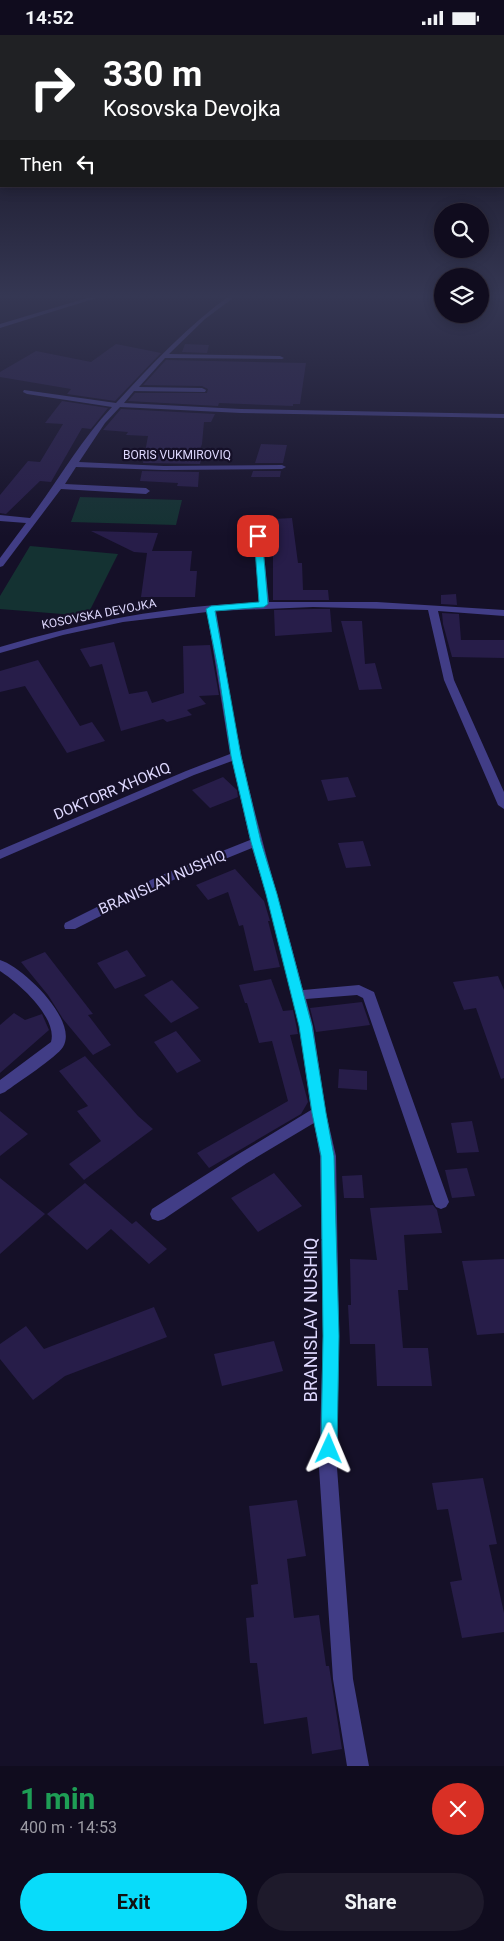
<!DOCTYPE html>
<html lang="en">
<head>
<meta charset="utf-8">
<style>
  :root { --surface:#100c1e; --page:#1e1a2b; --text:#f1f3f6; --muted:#9c9ba4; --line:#302c3c; --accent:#08dcfa }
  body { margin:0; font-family:Roboto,sans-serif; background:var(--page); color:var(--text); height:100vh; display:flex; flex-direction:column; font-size:19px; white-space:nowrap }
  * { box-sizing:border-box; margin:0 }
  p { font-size:16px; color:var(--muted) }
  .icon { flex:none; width:28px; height:28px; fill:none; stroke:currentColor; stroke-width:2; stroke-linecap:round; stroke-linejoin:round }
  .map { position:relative; height:1731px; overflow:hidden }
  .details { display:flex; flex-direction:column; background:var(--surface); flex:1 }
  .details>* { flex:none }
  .guide { position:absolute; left:0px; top:0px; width:505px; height:152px; box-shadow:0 2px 12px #0003,0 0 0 1px var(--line); background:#202124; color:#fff; overflow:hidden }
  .controls { position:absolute; left:434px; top:168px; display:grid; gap:10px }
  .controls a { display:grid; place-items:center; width:55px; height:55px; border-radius:50%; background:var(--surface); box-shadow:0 2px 12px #0003,0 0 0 1px var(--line); font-size:25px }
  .pin { position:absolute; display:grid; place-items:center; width:42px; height:42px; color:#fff; margin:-21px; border-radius:10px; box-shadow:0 2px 8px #0006 }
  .me { position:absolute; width:55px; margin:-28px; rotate:1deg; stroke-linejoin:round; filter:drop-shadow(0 0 4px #0008) }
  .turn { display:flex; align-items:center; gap:18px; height:105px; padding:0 20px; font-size:22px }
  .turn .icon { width:65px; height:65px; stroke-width:2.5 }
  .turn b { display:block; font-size:35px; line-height:42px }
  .then { display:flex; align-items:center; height:48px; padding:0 20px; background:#0003; gap:10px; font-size:19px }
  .round { display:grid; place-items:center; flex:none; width:52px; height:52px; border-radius:26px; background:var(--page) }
  .summary { display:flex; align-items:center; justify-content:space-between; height:85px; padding:0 20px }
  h1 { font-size:30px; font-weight:700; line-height:38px; color:#1e9e55 }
  .primary-button { display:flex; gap:10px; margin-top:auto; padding:10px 20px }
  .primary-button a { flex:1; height:58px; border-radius:30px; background:var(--accent); color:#111; font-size:20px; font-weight:700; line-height:58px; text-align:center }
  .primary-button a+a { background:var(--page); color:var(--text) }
  .status { display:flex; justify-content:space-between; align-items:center; height:35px; padding:0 25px; background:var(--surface); direction:ltr }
  .status svg { height:14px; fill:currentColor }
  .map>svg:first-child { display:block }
  .green { fill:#143232 }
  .building { fill:#271d49 }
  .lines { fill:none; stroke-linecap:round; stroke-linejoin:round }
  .minor { fill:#413d86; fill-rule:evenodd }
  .route { fill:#08dcfa; stroke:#058fa2 }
  .labels { text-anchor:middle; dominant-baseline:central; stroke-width:4.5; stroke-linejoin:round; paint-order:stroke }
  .far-street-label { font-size:12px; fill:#ded8fe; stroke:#151028 }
  .street-label { font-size:15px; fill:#ded8fe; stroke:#151028 }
  .near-street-label { font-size:18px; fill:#ded8fe; stroke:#151028 }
</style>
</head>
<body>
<div class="status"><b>14:52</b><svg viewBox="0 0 49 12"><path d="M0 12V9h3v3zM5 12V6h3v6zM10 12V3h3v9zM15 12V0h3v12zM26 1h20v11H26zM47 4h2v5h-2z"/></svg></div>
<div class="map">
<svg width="504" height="1731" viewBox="0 0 504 1731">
  <rect width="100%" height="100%" fill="#151028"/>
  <path class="green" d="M 80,462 L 182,465 L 176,490 L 71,487 Z
    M 30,511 L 118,519 L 87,581 L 0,574 L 0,561 Z"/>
  <path class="building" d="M 116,309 L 161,318 L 115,366 L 67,359 L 71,354 L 0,342 L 0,337 L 36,316 L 91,327 Z
    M 185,309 L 209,310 L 207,318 L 182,317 Z
    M 166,325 L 306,328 L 300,369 L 293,369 L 293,371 L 219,368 L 218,371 L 128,366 L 135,358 L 207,358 L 208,354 L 202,351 L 143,350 Z
    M 62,366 L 108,373 L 91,394 L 82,393 L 51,447 L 40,446 L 6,479 L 0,478 L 0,460 L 28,426 L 40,427 L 63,389 L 45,388 Z
    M 121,374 L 215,379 L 211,387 L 204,387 L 202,409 L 196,425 L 201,425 L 200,429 L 143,428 L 148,401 L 126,400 L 128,397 L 103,395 Z
    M 261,409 L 287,410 L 283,428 L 255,428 Z
    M 142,436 L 199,437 L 198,452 L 177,451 L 178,448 L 140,446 Z
    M 253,436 L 281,436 L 280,442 L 251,442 Z
    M 292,483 L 298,528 L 302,528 L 303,555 L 328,555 L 329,565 L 273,565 L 273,484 Z
    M 91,496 L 158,498 L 152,516 L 192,516 L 190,536 L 197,536 L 195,562 L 141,562 L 147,518 L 134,517 Z
    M 456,559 L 457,570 L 441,569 L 441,560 Z
    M 313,574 L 330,574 L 332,597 L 275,601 L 274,575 Z
    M 442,578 L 459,579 L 461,605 L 504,605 L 504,623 L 452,622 L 443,589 Z
    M 341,586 L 362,586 L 365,629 L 375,628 L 382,654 L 359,655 Z
    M 114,607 L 129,659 L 147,656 L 152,668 L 184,658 L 183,611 L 210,610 L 219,660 L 199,661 L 206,669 L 187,675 L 192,680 L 167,687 L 163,684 L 121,696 L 102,629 L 90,632 L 80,614 Z
    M 38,625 L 80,691 L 92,687 L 105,706 L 67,718 L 25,651 L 0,657 L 0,636 Z
    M 223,742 L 237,755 L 238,762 L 210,773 L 192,755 Z
    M 348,742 L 356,762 L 328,766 L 321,745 Z
    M 363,806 L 371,831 L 346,833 L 338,808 Z
    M 235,834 L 264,866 L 270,886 L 268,886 L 280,932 L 254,936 L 243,890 L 239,891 L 228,857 L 208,865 L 196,850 Z
    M 127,915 L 146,941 L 115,954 L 97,928 Z
    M 45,917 L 93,979 L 88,980 L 111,1010 L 93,1020 L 63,984 L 48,960 L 21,927 Z
    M 498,941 L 504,955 L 504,1043 L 501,1044 L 476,973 L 464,975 L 453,947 Z
    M 271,944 L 283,976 L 293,975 L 298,999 L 290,1000 L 308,1067 L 301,1079 L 209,1133 L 197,1118 L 288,1066 L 272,1006 L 259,1008 L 247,968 L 245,968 L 239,950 Z
    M 172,945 L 199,973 L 171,988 L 144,960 Z
    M 362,967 L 370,990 L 316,997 L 310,973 Z
    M 14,978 L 25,985 L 42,979 L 49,995 L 0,1038 L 0,990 Z
    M 176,996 L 201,1026 L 177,1038 L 154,1007 Z
    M 85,1021 L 138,1081 L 153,1094 L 84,1145 L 69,1129 L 101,1106 L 77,1076 L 88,1071 L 59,1036 Z
    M 339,1034 L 367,1036 L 367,1055 L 338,1053 Z
    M 0,1076 L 28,1099 L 0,1121 Z
    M 472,1086 L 479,1117 L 457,1118 L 451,1088 Z
    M 467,1133 L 475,1161 L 452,1163 L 445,1135 Z
    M 274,1138 L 302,1171 L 258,1197 L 231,1163 Z
    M 362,1140 L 364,1163 L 344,1163 L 342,1141 Z
    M 0,1143 L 45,1179 L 0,1219 Z
    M 85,1148 L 132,1189 L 136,1186 L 167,1214 L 149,1229 L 111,1194 L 87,1215 L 47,1179 Z
    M 433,1170 L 437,1175 L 442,1198 L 404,1200 L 408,1255 L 398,1255 L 403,1313 L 428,1313 L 432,1351 L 377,1351 L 375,1309 L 350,1309 L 348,1270 L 351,1270 L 350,1224 L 377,1225 L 370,1173 Z
    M 504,1224 L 504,1298 L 477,1300 L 462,1226 Z
    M 154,1272 L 167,1302 L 65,1341 L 33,1365 L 0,1324 L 0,1309 L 26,1291 L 44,1314 Z
    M 274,1306 L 283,1336 L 222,1351 L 214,1319 Z
    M 483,1443 L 497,1509 L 489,1510 L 504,1578 L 504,1597 L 462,1603 L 450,1547 L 462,1545 L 448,1474 L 437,1475 L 432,1448 Z
    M 297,1465 L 306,1521 L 287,1524 L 294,1583 L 319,1580 L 326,1631 L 329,1631 L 342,1714 L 312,1719 L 307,1682 L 264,1689 L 257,1628 L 250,1628 L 246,1583 L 254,1582 L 251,1550 L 258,1549 L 249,1471 Z"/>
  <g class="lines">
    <path class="minor" d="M 97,260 L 106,260 L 0,293 L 0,289 Z
      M 230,260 L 237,260 L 205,284 L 169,319 L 280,321 L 284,323 L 282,324 L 165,323 L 139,352 L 202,353 L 206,355 L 205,357 L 134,356 L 124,368 L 241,374 L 504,379 L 504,383 L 241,378 L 120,372 L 105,388 L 79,427 L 164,431 L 282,430 L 286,432 L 282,434 L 164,435 L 76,432 L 65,449 L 146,453 L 150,456 L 146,459 L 61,454 L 3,531 L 0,532 L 0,523 L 26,488 L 0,486 L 0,480 L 30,483 C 58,446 80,406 112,372 L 27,359 L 23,357 L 24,355 L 116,368 C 152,329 188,291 230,260 Z
      M 258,498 L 262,501 L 269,567 L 377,567 L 504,575 L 504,581 L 438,576 L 454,645 L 504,757 L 504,774 L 498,770 L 444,645 L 428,575 L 313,572 L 216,576 C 225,625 231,674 242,723 C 259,801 283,877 303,955 L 359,950 L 374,957 L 449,1167 L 446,1172 L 441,1174 L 436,1172 L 433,1167 L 363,963 L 357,960 L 306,964 L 313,991 L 326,1078 L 336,1121 L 339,1301 L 337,1433 L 353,1644 L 369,1731 L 347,1731 L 333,1644 L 319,1433 L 323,1301 L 320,1121 L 314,1088 L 247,1128 L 164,1184 L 158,1186 L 152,1184 L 150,1179 L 152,1174 L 237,1120 L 311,1075 L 299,991 L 266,859 L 252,813 L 166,848 L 75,894 L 65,894 L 64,891 L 65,888 L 157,842 L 250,805 L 232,726 L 194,740 L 0,824 L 0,815 L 186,736 L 230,719 L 207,577 L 123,587 L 63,600 L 0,618 L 0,612 C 85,587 171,570 259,568 L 254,501 Z
      M 0,925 C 23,932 79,986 63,1012 C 57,1022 17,1048 5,1057 L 0,1059 L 0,1045 L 51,1007 C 58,983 19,948 0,936 Z"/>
  </g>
  <linearGradient id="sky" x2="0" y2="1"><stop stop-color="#0c0916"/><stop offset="0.52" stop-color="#353753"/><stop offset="1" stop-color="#353753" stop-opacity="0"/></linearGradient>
  <rect width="504" height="502" fill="url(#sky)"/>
  <path class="route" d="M 258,499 L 262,501 L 268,569 L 264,572 L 215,576 L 241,721 L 261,807 L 277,859 L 312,991 L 326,1078 L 334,1121 L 339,1301 L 337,1414 L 335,1420 L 329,1422 L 323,1420 L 321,1414 L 323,1301 L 321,1121 L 312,1078 L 299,991 L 266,859 L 251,807 L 231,721 L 218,634 L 206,574 L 211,571 L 259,567 L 254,501 Z"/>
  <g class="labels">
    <g class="far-street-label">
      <text x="177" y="420">BORIS VUKMIROVIQ</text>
      <text transform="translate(99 579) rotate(-11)">KOSOVSKA DEVOJKA</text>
    </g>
    <g class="street-label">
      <text transform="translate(112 756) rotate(-23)">DOKTORR XHOKIQ</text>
      <text transform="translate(162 847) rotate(-24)">BRANISLAV NUSHIQ</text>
    </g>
    <g class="near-street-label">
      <text transform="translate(310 1285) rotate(-90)">BRANISLAV NUSHIQ</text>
    </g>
  </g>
</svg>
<div class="controls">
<a><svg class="icon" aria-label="search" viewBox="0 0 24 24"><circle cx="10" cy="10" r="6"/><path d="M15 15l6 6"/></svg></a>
<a><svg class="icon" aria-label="layers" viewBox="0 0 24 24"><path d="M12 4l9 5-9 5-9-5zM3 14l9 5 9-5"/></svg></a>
</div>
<div class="pin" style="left:258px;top:501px;background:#d93025"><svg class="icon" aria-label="arrive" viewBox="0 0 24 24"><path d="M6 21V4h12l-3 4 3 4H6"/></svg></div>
<svg class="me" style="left:329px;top:1414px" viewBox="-20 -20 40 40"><path d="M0-17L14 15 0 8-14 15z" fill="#08dcfa" stroke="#fff" stroke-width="4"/></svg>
<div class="guide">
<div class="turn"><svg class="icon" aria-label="right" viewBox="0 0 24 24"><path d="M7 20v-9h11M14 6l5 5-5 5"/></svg><div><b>330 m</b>Kosovska Devojka</div></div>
<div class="then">Then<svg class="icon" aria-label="left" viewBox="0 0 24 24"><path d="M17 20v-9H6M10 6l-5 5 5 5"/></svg></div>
</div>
</div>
<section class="details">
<div class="summary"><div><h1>1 min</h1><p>400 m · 14:53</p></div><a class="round" style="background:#d93025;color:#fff"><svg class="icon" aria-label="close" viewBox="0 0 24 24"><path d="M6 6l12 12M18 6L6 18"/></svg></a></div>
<div class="primary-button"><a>Exit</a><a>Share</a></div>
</section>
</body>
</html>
